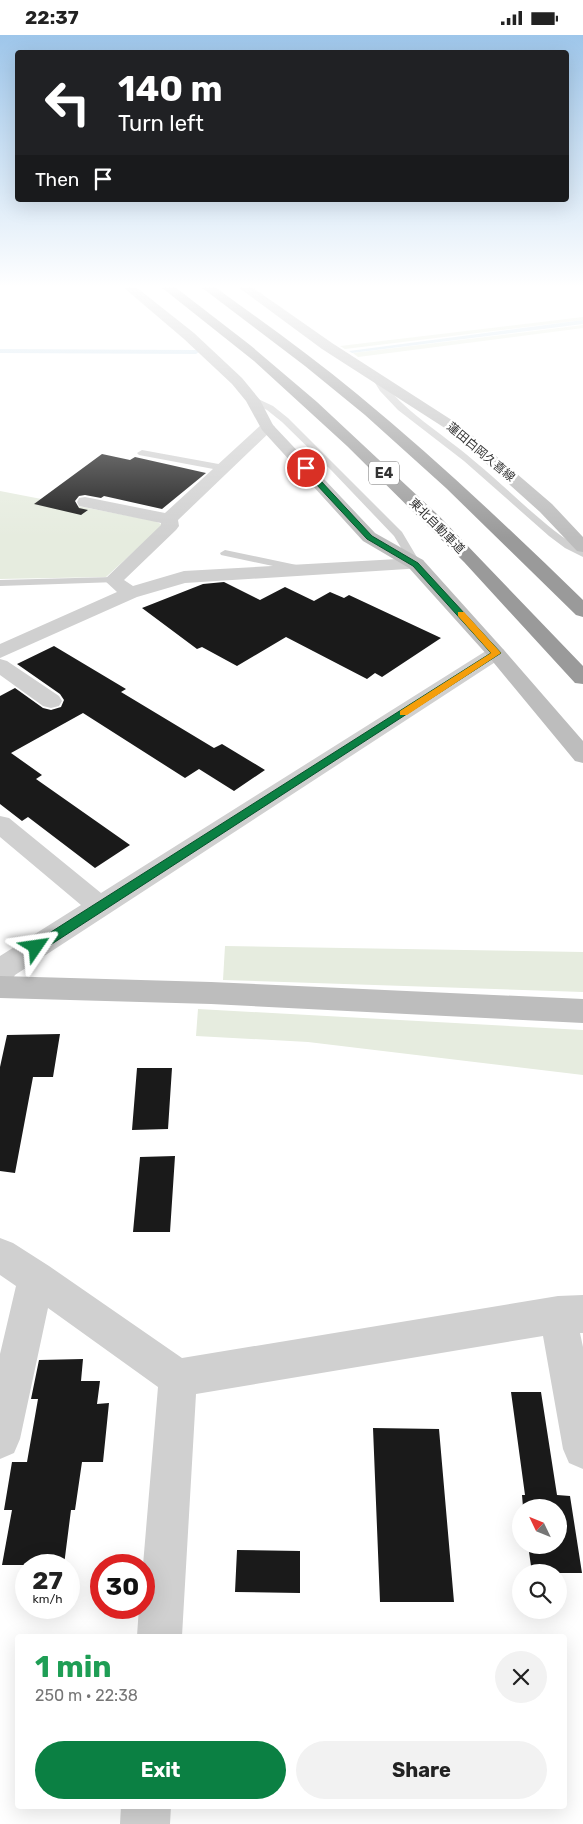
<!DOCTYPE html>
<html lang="en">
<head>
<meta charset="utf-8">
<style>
  :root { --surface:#fff; --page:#f2f2f2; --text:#222; --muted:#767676; --accent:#0b8043 }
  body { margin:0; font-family:Rubik,"Noto Sans JP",sans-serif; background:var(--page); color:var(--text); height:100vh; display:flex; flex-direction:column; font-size:19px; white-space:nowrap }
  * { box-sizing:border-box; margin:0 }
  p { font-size:16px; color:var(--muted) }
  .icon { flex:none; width:28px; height:28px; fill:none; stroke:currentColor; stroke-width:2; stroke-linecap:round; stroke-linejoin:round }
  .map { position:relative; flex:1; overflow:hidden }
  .details { position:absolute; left:15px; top:1599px; width:552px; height:175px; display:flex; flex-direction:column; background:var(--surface); border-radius:5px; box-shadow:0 5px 20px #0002 }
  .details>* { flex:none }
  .top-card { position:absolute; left:15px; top:15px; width:554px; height:152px; border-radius:5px; box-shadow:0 5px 20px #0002; background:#202124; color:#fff; overflow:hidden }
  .needle { width:32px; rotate:313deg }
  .controls { position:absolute; left:512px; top:1464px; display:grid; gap:10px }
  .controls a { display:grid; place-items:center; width:55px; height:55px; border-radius:50%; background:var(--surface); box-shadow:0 5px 20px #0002; font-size:25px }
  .speed { position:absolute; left:15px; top:1519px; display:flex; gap:10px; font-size:25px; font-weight:700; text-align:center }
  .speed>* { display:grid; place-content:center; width:65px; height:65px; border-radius:50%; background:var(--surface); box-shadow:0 5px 20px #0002; line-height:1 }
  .speed small { font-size:12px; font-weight:400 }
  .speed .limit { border:8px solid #d22; background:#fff; color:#111 }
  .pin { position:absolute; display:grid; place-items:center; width:42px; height:42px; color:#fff; margin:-21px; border:2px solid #fff; border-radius:50%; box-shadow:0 1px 5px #0007 }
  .me { position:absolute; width:55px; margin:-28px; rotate:58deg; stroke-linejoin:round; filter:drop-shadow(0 0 4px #0008) }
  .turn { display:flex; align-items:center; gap:18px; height:105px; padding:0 20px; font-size:22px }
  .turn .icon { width:65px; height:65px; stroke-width:2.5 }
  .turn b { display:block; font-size:35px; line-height:42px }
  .then { display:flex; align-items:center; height:48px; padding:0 20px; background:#0003; gap:10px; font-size:19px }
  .round { display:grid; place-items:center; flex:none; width:52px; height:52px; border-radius:26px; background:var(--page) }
  .head { display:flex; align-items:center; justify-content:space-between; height:85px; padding:0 20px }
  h1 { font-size:30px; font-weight:700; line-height:38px; color:#1e9e55 }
  .action { display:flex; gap:10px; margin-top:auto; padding:10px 20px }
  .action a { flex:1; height:58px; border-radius:30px; background:var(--accent); color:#fff; font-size:20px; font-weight:700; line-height:58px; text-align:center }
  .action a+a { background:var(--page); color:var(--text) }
  .status { display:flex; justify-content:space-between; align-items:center; height:35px; padding:0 25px; background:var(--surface); direction:ltr }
  .status svg { height:14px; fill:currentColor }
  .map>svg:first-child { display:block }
  .green { fill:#e6ecdf }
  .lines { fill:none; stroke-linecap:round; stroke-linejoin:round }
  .stream { fill:#cfe2ee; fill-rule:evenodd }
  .building { fill:#1a1a1a }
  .lane { fill:#d0d0d0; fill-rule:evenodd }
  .street { fill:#d0d0d0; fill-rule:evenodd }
  .secondary { fill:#bdbdbd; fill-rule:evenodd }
  .highway { fill:#9a9a9a; fill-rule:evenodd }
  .route { fill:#0b8043; stroke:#07532c }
  .slow { fill:#f59e0b }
  .labels { text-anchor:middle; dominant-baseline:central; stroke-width:5; stroke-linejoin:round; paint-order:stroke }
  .far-street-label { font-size:12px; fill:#333; stroke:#fff }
  .shield { fill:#fff; stroke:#707070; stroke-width:1 }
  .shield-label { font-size:14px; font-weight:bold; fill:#333 }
</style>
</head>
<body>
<div class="status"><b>22:37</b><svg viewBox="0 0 49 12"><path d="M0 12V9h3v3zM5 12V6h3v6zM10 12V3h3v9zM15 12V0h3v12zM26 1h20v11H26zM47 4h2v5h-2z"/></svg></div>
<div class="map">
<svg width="583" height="1789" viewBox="0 0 583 1789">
  <rect width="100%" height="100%" fill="#fff"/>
  <path class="green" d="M 583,282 L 583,285 L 345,314 L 340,311 Z
    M 583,290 L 583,293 L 358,322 L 353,318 Z
    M 0,456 L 155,486 L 163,490 L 106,542 L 0,544 Z
    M 225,911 L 583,917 L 583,957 L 223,945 Z
    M 198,974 L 583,995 L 583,1040 L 308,1007 L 196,1001 Z"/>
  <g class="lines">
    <path class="stream" d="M 583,285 L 583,289 L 352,318 L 349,316 Z
      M 0,314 L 196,315 L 199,317 L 196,319 L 0,318 Z"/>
  </g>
  <path class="building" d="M 102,419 L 130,425 L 135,422 L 206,438 L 162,474 L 104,461 L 101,463 L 85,460 L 79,461 L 75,466 L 79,473 L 88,475 L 81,480 L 34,469 Z
    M 224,547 L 260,565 L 285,552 L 314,566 L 330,557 L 344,563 L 349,560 L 441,603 L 382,642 L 375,638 L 367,644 L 286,602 L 237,631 L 202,612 L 197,614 L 142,573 L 203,549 Z
    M 54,611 L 126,654 L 121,657 L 214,713 L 222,709 L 265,735 L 234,756 L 199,734 L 185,743 L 83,678 L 11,718 L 42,740 L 36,744 L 130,810 L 95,833 L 28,782 L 22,786 L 0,769 L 0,661 L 15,653 L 43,673 L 51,675 L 61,672 L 64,665 L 60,659 L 17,629 Z
    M 60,999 L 53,1042 L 33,1042 L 15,1138 L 0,1136 L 0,1032 L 7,1000 Z
    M 137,1033 L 172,1033 L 168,1094 L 132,1095 Z
    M 175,1121 L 170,1197 L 133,1197 L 140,1122 Z
    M 83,1324 L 81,1346 L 100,1346 L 97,1369 L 109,1368 L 103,1427 L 82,1427 L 75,1475 L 71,1475 L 64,1530 L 2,1530 L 12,1475 L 4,1475 L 12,1427 L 27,1427 L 38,1364 L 31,1364 L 39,1325 Z
    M 511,1357 L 541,1357 L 557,1460 L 570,1461 L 582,1538 L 532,1538 L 528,1510 L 559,1510 L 559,1472 L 523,1472 L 522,1460 L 525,1460 Z
    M 373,1393 L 439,1394 L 454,1567 L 380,1567 Z
    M 237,1515 L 300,1516 L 300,1558 L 235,1557 Z"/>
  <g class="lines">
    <path class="lane" d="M 373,341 L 379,341 C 403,377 441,397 473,425 C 509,454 543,492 583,515 L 583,522 L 565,513 L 549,501 L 464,426 L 398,375 L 380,356 L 372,343 Z
      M 250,363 L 256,363 L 273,371 L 288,383 L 402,497 L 421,529 L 420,531 L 412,531 L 394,501 L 331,435 L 282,387 L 267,375 L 250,367 Z
      M 142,415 L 224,430 L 229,433 L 224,436 L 139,420 L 137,418 Z
      M 225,515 L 306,532 L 311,535 L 306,538 L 221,520 L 220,518 Z
      M 113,542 L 119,545 L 117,547 L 0,551 L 0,545 Z"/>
    <path class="street" d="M 267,387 L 272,389 L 275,392 L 272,395 L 178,485 L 179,491 L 176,495 L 124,545 L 133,551 L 184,536 L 416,523 L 423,525 L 425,529 L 423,533 L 185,548 L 137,562 L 0,623 L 0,609 L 117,557 L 104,545 L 161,490 L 161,488 L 79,471 L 77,467 L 79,463 L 85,462 L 165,478 L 262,389 Z
      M 496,612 L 503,614 L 506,618 L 503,622 L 15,940 L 10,949 L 0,952 L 0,921 L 81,870 L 0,802 L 0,781 L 9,783 L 101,858 L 489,614 Z
      M 0,624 L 7,626 L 59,661 L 62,666 L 59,671 L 51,673 L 43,671 L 0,640 Z
      M 0,1203 L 13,1208 L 49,1231 L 182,1323 L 558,1261 L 583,1260 L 583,1298 L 580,1298 L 583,1312 L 583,1434 L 569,1428 L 563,1414 L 543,1301 L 196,1359 L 182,1601 L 137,1601 L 139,1572 L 144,1572 L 143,1530 L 158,1352 L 48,1273 L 20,1404 L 14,1418 L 0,1424 L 0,1319 L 16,1251 L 0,1240 Z
      M 121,1771 L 171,1771 L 170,1789 L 120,1789 Z"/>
    <path class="secondary" d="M 123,252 L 136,252 L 194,298 L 242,343 L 260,365 L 273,390 L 375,498 L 423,525 L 503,614 L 583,706 L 583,728 L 575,726 L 489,622 L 409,533 L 363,506 L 262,395 L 246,366 L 232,349 L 184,304 Z
      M 238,252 L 252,252 L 332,308 L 461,391 L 552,469 L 583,502 L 583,517 L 577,516 L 540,477 L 451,397 L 322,314 Z
      M 0,941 L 211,947 L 583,964 L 583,988 L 211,969 L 0,963 Z"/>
    <path class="highway" d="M 161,252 L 175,252 L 250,310 L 317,367 L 438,480 L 583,631 L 583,649 L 575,648 L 464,527 L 347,411 L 254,326 Z
      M 201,252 L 215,252 C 263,287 311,321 357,359 C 436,424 510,494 583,565 L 583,582 L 576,580 L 446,453 L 365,380 L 305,331 Z"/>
  </g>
  <linearGradient id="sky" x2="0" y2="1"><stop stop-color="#9ec6ea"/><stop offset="0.5" stop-color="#fff"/><stop offset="1" stop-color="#fff" stop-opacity="0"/></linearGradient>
  <rect width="583" height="503" fill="url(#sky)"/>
  <path class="route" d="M 303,432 L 308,432 L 372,501 L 418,528 L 501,618 L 41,916 L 32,916 L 31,912 L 32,909 L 491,618 L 413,531 L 367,504 L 303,435 Z"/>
  <path class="slow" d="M 458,577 L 464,577 L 501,618 L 407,680 L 400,680 L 400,676 L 491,618 L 458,581 Z"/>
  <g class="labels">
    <g class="far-street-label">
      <text transform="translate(481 417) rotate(40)">蓮田白岡久喜線</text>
      <text transform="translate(437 491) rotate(45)">東北自動車道</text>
    </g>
    <rect class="shield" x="369" y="426.5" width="30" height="23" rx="4"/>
    <g class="shield-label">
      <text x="384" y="438">E4</text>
    </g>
  </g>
</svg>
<div class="controls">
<a><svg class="needle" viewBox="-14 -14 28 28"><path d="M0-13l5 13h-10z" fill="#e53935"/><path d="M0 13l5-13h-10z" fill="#767676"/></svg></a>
<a><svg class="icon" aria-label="search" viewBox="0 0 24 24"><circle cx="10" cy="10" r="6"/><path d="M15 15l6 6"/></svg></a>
</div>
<div class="speed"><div>27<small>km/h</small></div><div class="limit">30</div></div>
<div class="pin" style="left:306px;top:433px;background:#d93025"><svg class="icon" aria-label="arrive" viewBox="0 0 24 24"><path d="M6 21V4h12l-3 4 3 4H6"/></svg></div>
<svg class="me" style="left:36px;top:912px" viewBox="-20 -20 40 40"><path d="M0-17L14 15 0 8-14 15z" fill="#0b8043" stroke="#fff" stroke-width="4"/></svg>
<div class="top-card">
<div class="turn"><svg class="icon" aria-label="left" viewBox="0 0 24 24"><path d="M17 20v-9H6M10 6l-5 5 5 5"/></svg><div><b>140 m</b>Turn left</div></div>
<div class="then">Then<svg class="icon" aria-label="arrive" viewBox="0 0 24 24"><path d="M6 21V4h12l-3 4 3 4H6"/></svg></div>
</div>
<section class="details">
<div class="head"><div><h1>1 min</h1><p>250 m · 22:38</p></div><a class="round"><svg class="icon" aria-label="close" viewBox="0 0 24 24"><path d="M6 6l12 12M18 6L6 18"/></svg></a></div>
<div class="action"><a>Exit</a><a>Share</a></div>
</section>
</div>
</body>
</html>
